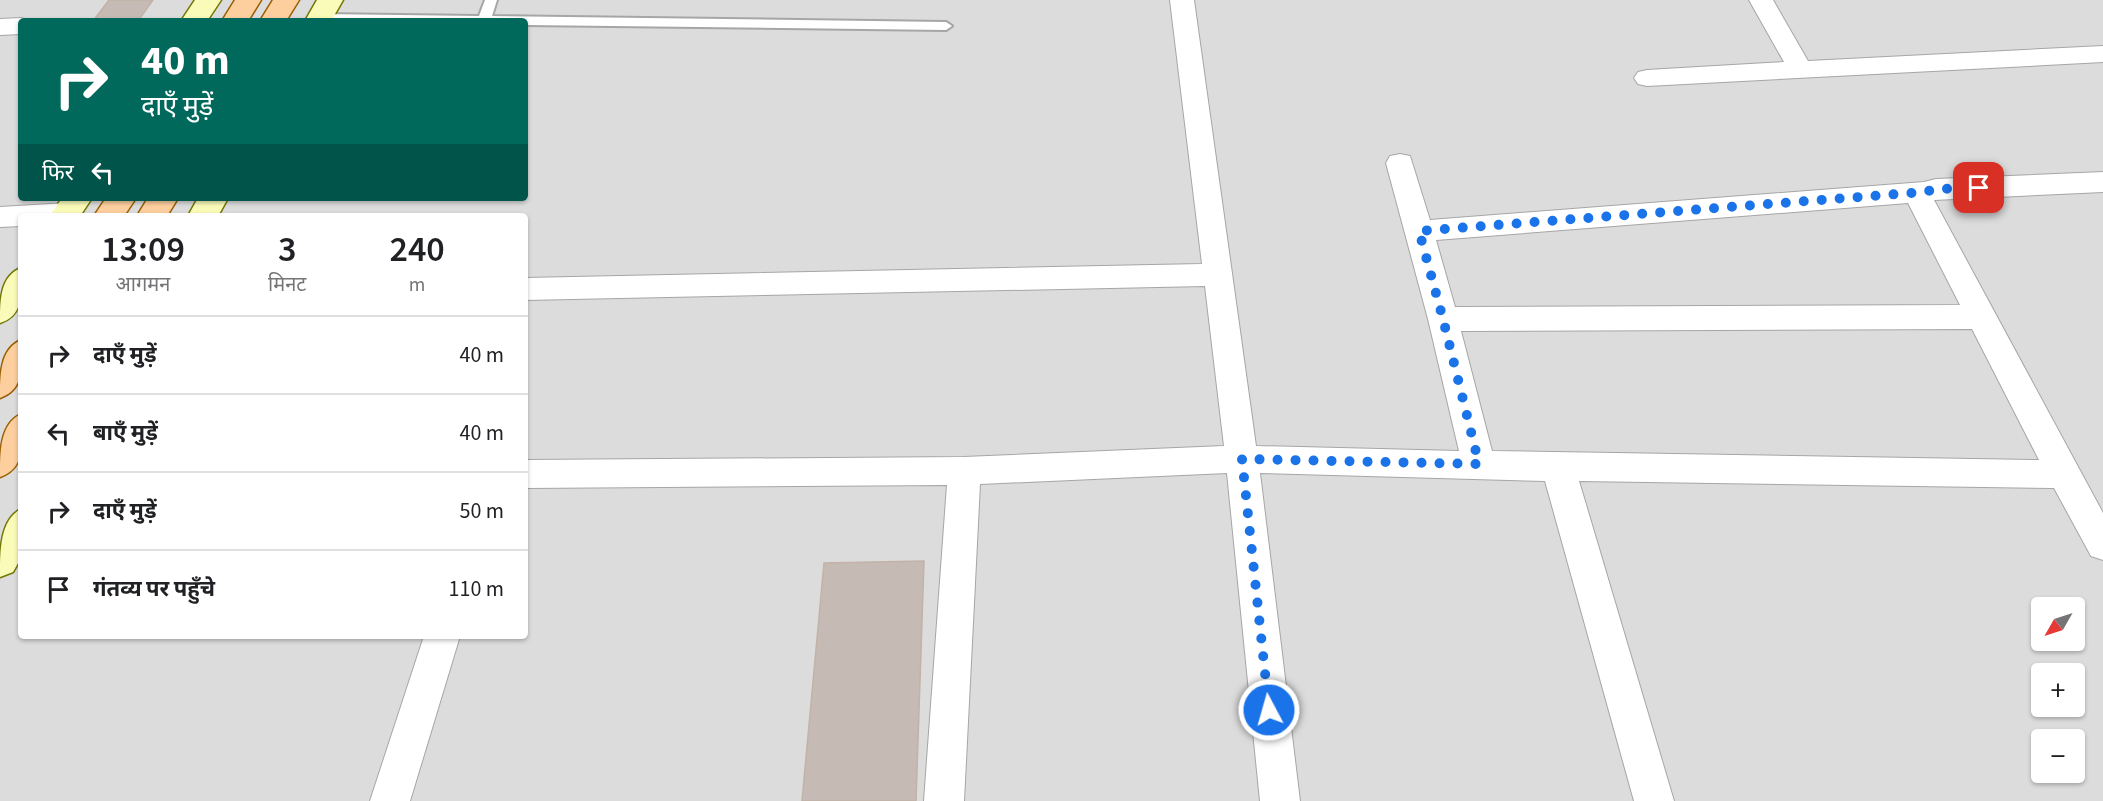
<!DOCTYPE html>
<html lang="hi">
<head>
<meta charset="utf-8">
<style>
  :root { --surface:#fff; --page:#f2f2f2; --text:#202124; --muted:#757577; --line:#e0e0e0 }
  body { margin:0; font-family:"Source Sans 3","Noto Sans Devanagari",sans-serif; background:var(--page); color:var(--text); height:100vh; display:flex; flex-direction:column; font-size:22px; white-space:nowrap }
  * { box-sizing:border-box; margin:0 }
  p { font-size:20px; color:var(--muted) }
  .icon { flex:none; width:33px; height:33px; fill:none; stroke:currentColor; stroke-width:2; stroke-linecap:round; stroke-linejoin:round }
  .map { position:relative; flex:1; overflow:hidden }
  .panel { position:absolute; left:18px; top:213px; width:510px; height:426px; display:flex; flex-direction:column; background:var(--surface); border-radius:6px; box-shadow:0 2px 4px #0004 }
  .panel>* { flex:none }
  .top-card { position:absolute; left:18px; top:18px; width:510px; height:183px; border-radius:6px; box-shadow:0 2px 4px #0004; background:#00695c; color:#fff; overflow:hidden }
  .needle { width:39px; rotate:231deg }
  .tools { position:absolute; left:2031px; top:597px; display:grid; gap:12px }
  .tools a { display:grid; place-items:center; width:54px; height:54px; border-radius:6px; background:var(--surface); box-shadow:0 2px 4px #0004; font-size:30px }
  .pin { position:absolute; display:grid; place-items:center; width:51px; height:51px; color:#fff; margin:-26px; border-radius:12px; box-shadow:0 3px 9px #0006 }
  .me { position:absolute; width:66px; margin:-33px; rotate:354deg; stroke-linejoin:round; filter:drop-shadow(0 0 4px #0008) }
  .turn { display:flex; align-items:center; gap:21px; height:126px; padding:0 24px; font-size:27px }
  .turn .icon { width:78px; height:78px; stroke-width:2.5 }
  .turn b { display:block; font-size:42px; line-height:51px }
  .then { display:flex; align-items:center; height:57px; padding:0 24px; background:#0003; gap:12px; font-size:22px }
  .eta { display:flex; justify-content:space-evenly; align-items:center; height:102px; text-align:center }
  .eta b { font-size:36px; font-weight:600; line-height:42px }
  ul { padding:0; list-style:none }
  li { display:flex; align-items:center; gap:18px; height:78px; padding:0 24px; border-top:2px solid var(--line) }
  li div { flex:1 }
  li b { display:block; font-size:22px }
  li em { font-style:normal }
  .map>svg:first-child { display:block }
  .residential { fill:#dddcdc; fill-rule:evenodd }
  .building { fill:#c5bbb4; stroke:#c2b2a7; stroke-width:1.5 }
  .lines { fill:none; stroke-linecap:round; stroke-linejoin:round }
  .service-casing { stroke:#a6a6a6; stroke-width:4 }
  .minor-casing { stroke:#a6a6a6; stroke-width:2 }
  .secondary-casing { stroke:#727804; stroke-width:3 }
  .primary-casing { stroke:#9a5f00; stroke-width:3 }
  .service { fill:#fff; fill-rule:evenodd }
  .minor { fill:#fff; fill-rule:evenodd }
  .secondary { fill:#fafab9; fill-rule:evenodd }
  .primary { fill:#fdce9e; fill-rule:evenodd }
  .route { stroke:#1a73e8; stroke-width:10; stroke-dasharray:0 18 }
</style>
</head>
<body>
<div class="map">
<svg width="2103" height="801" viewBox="0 0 2103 801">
  <rect width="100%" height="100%" fill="#f0ece5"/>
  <path class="residential" d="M 0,0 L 2103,0 L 2103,801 L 0,801 ZM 21,21 L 525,21 L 525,198 L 21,198 ZM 21,216 L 525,216 L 525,636 L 21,636 ZM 2042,608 L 2074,608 L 2074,640 L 2042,640 ZM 2042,674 L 2074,674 L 2074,706 L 2042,706 ZM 2042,740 L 2074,740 L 2074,772 L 2042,772 Z"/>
  <path class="building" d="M 109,0 L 153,0 L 138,21 L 93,21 Z
    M 924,561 L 916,801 L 802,801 L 824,563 Z"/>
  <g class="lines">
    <defs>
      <path id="service" d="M 485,0 L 497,0 L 492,16 L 946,22 L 952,26 L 946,30 L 525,25 L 525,21 L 316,21 L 314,18 L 320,14 L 479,16 Z"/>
      <path id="minor" d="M 1170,0 L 1194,0 L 1256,446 L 1459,451 L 1428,319 L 1386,163 L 1390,156 L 1400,154 L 1410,156 L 1430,220 L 1924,182 L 1936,179 L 2103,172 L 2103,192 L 1934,200 L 2103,513 L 2103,560 L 2091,556 L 2054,488 L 1579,481 L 1674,801 L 1634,801 L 1545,481 L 1260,473 L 1300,801 L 1260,801 L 1227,473 L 980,484 L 964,801 L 924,801 L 947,485 L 525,488 L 525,460 L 964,457 L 1224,446 L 1205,286 L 525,300 L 525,278 L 1202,264 ZM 1908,203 L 1960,305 L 1455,307 L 1436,240 ZM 1972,329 L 2039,460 L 1492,451 L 1461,331 Z
        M 1749,0 L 1773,0 L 1808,61 L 2103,46 L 2103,62 L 1647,86 L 1638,84 L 1634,78 L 1638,72 L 1647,70 L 1784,62 Z
        M 21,18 L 30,21 L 21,21 L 21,34 L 0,35 L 0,19 Z
        M 67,203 L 77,206 L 81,213 L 79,216 L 21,216 L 21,226 L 0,227 L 0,207 Z
        M 424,636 L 460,636 L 410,801 L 370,801 Z"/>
      <path id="secondary" d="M 195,0 L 221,0 L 207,21 L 181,21 Z
        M 317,0 L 343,0 L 331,21 L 305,21 Z
        M 62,198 L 92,198 L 80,216 L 50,216 Z
        M 198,198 L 228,198 L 218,216 L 188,216 Z
        M 21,268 C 21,291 25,315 0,323 C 0,301 0,276 21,268 Z
        M 21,509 L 21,558 L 13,572 L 0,577 C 0,550 0,520 21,509 Z"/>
      <path id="primary" d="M 235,0 L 261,0 L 248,21 L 222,21 Z
        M 273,0 L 299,0 L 286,21 L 260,21 Z
        M 106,198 L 136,198 L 124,216 L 94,216 Z
        M 148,198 L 178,198 L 167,216 L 137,216 Z
        M 21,340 C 21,364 26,389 0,398 C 0,375 0,349 21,340 Z
        M 21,414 C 21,439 28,467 0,477 C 0,451 0,424 21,414 Z"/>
    </defs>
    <use href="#service" class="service-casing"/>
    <use href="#minor" class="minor-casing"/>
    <use href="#secondary" class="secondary-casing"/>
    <use href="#primary" class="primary-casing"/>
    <use href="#service" class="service"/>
    <use href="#minor" class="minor"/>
    <use href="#secondary" class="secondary"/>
    <use href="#primary" class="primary"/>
  </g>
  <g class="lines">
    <path class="route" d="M 1269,710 L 1242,459 L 1479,464 L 1443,319 L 1419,231 L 1924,192 L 1936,189 L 1979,188"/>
  </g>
</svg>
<div class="tools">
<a><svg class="needle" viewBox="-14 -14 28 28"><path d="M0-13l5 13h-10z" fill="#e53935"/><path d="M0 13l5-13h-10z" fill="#757577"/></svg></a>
<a>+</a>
<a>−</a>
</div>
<div class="pin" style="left:1979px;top:188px;background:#d93025"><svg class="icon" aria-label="arrive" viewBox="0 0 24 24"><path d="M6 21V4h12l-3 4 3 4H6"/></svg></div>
<svg class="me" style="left:1269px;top:710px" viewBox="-20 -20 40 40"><circle r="17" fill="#1a73e8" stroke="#fff" stroke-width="3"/><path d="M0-11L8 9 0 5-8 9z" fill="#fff"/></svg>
<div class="top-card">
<div class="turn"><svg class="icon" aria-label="right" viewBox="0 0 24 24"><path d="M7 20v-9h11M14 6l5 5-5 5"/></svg><div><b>40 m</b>दाएँ मुड़ें</div></div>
<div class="then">फिर<svg class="icon" aria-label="left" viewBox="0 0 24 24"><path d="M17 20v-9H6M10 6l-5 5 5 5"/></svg></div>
</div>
<section class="panel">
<div class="eta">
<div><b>13:09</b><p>आगमन</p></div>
<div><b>3</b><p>मिनट</p></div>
<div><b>240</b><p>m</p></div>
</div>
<ul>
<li><svg class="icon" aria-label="right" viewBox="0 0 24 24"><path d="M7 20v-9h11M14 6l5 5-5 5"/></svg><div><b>दाएँ मुड़ें</b></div><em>40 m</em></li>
<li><svg class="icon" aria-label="left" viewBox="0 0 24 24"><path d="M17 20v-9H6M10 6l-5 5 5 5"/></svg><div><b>बाएँ मुड़ें</b></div><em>40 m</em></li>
<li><svg class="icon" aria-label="right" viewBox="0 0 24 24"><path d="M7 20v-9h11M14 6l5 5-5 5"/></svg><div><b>दाएँ मुड़ें</b></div><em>50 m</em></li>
<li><svg class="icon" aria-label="arrive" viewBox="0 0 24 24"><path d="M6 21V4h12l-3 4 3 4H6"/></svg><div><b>गंतव्य पर पहुँचे</b></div><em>110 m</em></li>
</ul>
</section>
</div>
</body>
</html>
